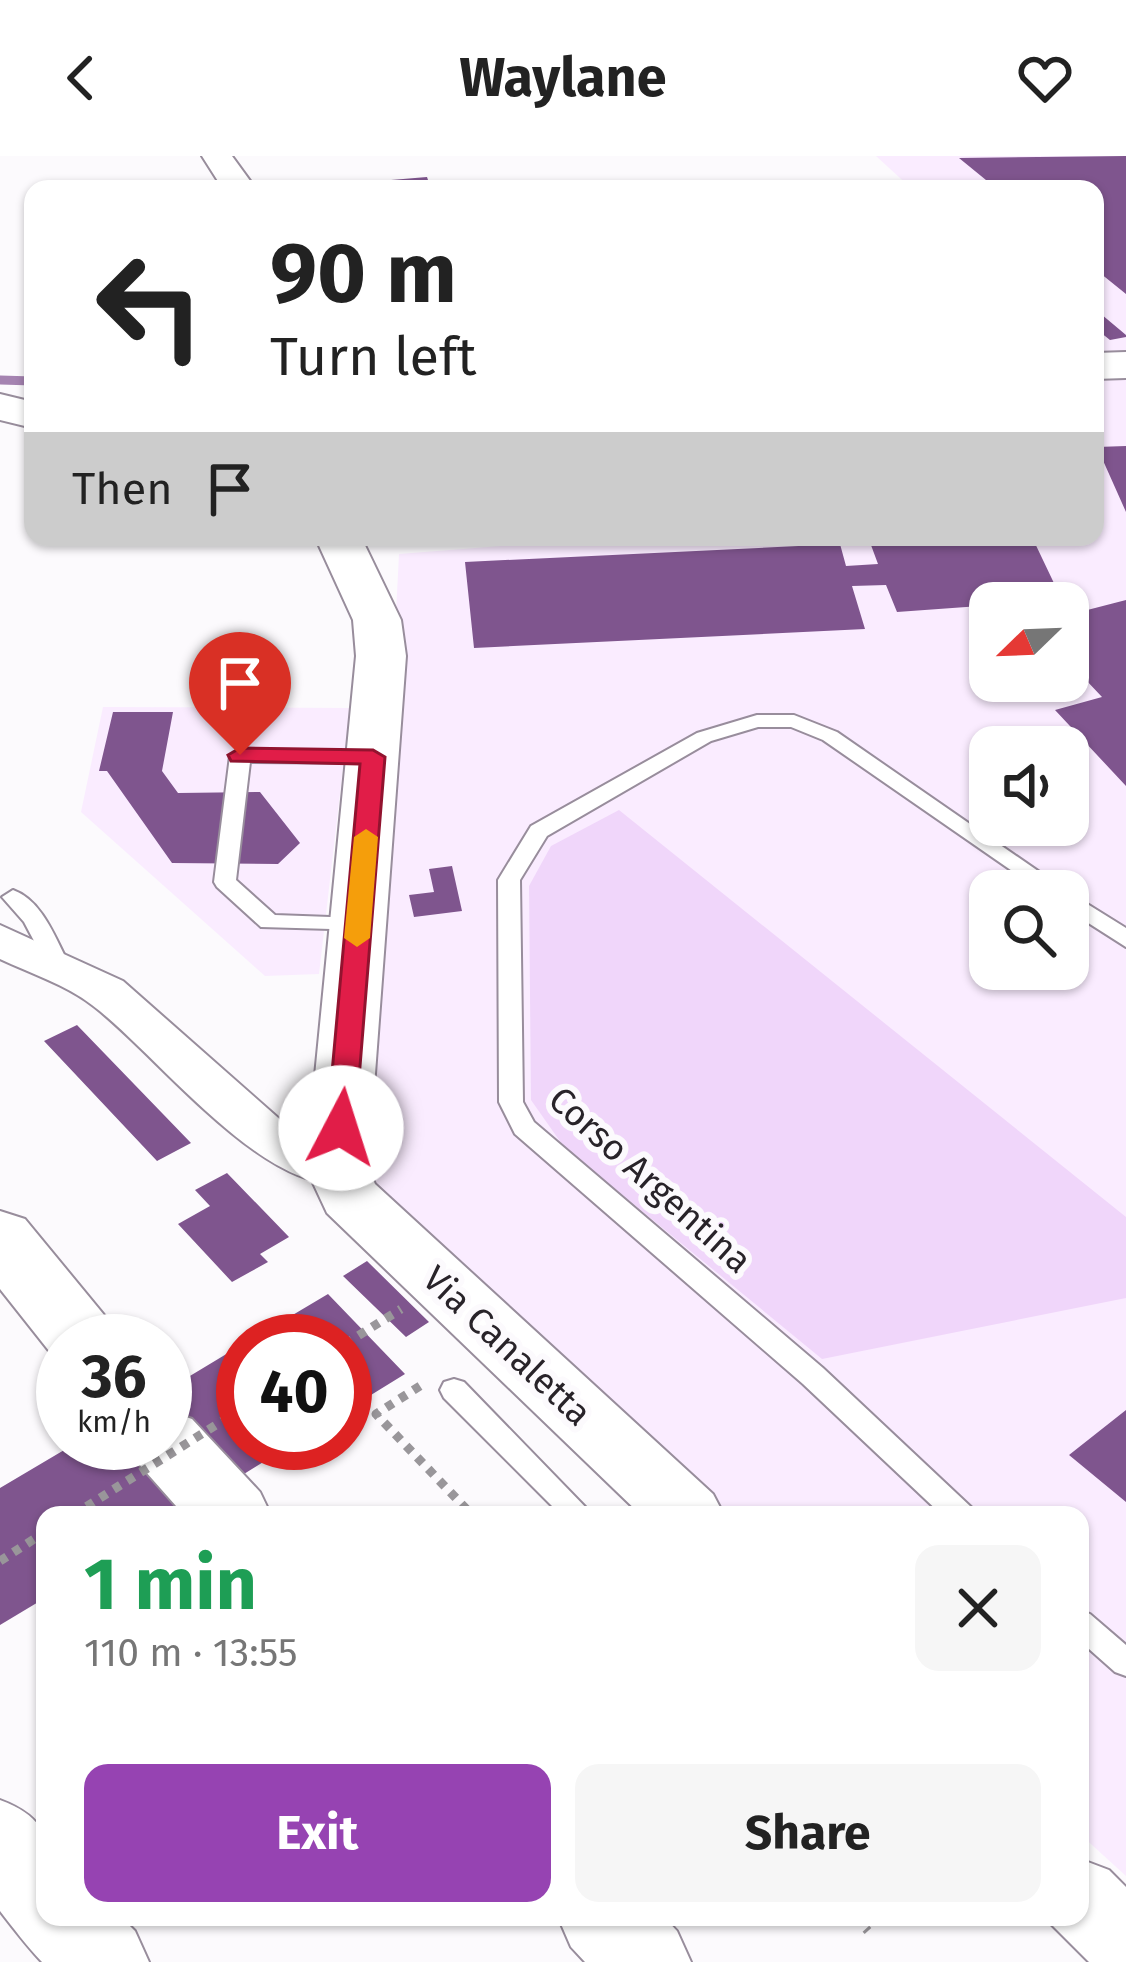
<!DOCTYPE html>
<html lang="en">
<head>
<meta charset="utf-8">
<style>
  :root { --surface:#fff; --page:#f6f6f6; --text:#222; --muted:#767676; --accent:#9643b2 }
  body { margin:0; font-family:"Fira Sans",sans-serif; background:var(--page); color:var(--text); height:100vh; display:flex; flex-direction:column; font-size:45px; white-space:nowrap }
  * { box-sizing:border-box; margin:0 }
  p { font-size:39px; color:var(--muted) }
  .icon { flex:none; width:66px; height:66px; fill:none; stroke:currentColor; stroke-width:2; stroke-linecap:round; stroke-linejoin:round }
  .map { position:relative; flex:1; overflow:hidden }
  .panel { position:absolute; left:36px; top:1350px; width:1053px; height:420px; display:flex; flex-direction:column; background:var(--surface); border-radius:24px; box-shadow:0 3px 9px #0004 }
  .panel>* { flex:none }
  .banner { position:absolute; left:24px; top:24px; width:1080px; height:366px; border-radius:24px; box-shadow:0 3px 9px #0004; background:#fff; color:var(--text); overflow:hidden }
  .needle { width:78px; rotate:247deg }
  .buttons { position:absolute; left:969px; top:426px; display:grid; gap:24px }
  .buttons a { display:grid; place-items:center; width:120px; height:120px; border-radius:24px; background:var(--surface); box-shadow:0 3px 9px #0004; font-size:60px }
  .speed { position:absolute; left:36px; top:1158px; display:flex; gap:24px; font-size:60px; font-weight:700; text-align:center }
  .speed>* { display:grid; place-content:center; width:156px; height:156px; border-radius:50%; background:var(--surface); box-shadow:0 3px 9px #0004; line-height:1 }
  .speed small { font-size:30px; font-weight:400 }
  .speed .limit { border:18px solid #d22; background:#fff; color:#111 }
  .pin { position:absolute; display:grid; place-items:center; width:102px; height:102px; color:#fff; margin:-123px -51px; border-radius:50% 50% 50% 0; rotate:-45deg; box-shadow:0 0 12px #0007 }
  .pin .icon { rotate:45deg }
  .me { position:absolute; width:132px; margin:-66px; rotate:5deg; stroke-linejoin:round; filter:drop-shadow(0 0 9px #0008) }
  .turn { display:flex; align-items:center; gap:42px; height:252px; padding:0 48px; font-size:54px }
  .turn .icon { width:156px; height:156px; stroke-width:2.5 }
  .turn b { display:block; font-size:84px; line-height:102px }
  .then { display:flex; align-items:center; height:114px; padding:0 48px; background:#0003; gap:24px; font-size:45px }
  .round { display:grid; place-items:center; flex:none; width:126px; height:126px; border-radius:24px; background:var(--page) }
  .headline { display:flex; align-items:center; justify-content:space-between; height:204px; padding:0 48px }
  h1 { font-size:72px; font-weight:700; line-height:90px; color:#1e9e55 }
  .cta { display:flex; gap:24px; margin-top:auto; padding:24px 48px }
  .cta a { flex:1; height:138px; border-radius:24px; background:var(--accent); color:#fff; font-size:48px; font-weight:700; line-height:138px; text-align:center }
  .cta a+a { background:var(--page); color:var(--text) }
  header { display:flex; justify-content:space-between; align-items:center; height:156px; padding:0 48px; background:var(--surface); font-size:54px; font-weight:700 }
  .map>svg:first-child { display:block }
  .built { fill:#faecff; fill-rule:evenodd }
  .green { fill:#f0d6fa }
  .lines { fill:none; stroke-linecap:round; stroke-linejoin:round }
  .stream { stroke:#a583b1; stroke-width:9 }
  .building { fill:#7f558e }
  .service-casing { stroke:#988d9c; stroke-width:4 }
  .minor-casing { stroke:#988d9c; stroke-width:4 }
  .tertiary-casing { stroke:#988d9c; stroke-width:4 }
  .motorway-casing { stroke:#988d9c; stroke-width:4 }
  .path { stroke:#99969a; stroke-width:9; stroke-dasharray:8 8; stroke-linecap:butt }
  .service { fill:#fff; fill-rule:evenodd }
  .minor { fill:#fff; fill-rule:evenodd }
  .tertiary { fill:#fff; fill-rule:evenodd }
  .motorway { fill:#fff; fill-rule:evenodd }
  .path-bridge { stroke:#99969a; stroke-width:9; stroke-dasharray:8 8; stroke-linecap:butt }
  .route { fill:#e11d48; stroke:#92132f; stroke-width:3 }
  .slow { fill:#f59e0b }
  .labels { text-anchor:middle; dominant-baseline:central; stroke-width:12; stroke-linejoin:round; paint-order:stroke }
  .street-label { font-size:36px; fill:#282329; stroke:#fcfafd }
</style>
</head>
<body>
<header><svg class="icon" aria-label="back" viewBox="0 0 24 24"><path d="M15 5l-7 7 7 7"/></svg>Waylane<svg class="icon" aria-label="heart" viewBox="0 0 24 24"><path d="M12 20l-8-8c-3-5 5-10 8-4 3-6 11-1 8 4z"/></svg></header>
<div class="map">
<svg width="1126" height="1806" viewBox="0 0 1126 1806">
  <rect width="100%" height="100%" fill="#fcfafd"/>
  <path class="built" d="M 876,0 L 1126,0 L 1126,1720 L 1080,1678 L 1080,1359 L 730,1359 L 379,1039 L 368,1009 L 399,398 L 614,381 L 1095,381 L 1095,33 L 912,33 ZM 990,447 L 1068,447 L 1068,525 L 990,525 ZM 990,591 L 1068,591 L 1068,669 L 990,669 ZM 990,735 L 1068,735 L 1068,813 L 990,813 Z
    M 103,551 L 350,552 L 319,818 L 265,820 L 81,656 Z"/>
  <path class="green" d="M 619,654 L 1126,1061 L 1126,1142 L 822,1203 L 564,991 L 531,944 L 529,730 L 551,690 Z"/>
  <g class="lines">
    <path class="stream" d="M 0,224 L 33,225"/>
  </g>
  <path class="building" d="M 1126,0 L 1126,138 L 1095,113 L 1095,33 L 997,33 L 959,2 Z
    M 427,21 L 431,33 L 394,33 L 391,24 Z
    M 1095,153 L 1126,179 L 1126,181 L 1110,184 L 1095,172 Z
    M 1126,290 L 1126,356 L 1097,291 Z
    M 868,381 L 1032,381 L 1062,444 L 897,456 L 886,429 L 852,430 L 865,473 L 474,492 L 465,406 L 840,388 L 846,410 L 878,408 Z
    M 1126,444 L 1126,630 L 1055,554 L 1102,541 L 1068,505 L 1068,459 Z
    M 113,556 L 173,556 L 162,615 L 178,637 L 260,636 L 300,687 L 278,708 L 172,707 L 107,615 L 99,615 Z
    M 452,710 L 462,755 L 414,761 L 409,739 L 434,736 L 429,713 Z
    M 77,869 L 191,987 L 157,1005 L 44,885 Z
    M 227,1017 L 289,1081 L 260,1098 L 268,1106 L 232,1126 L 178,1068 L 210,1050 L 195,1034 Z
    M 367,1105 L 429,1166 L 406,1181 L 343,1120 Z
    M 328,1138 L 405,1218 L 345,1255 L 345,1185 L 249,1185 Z
    M 243,1188 L 243,1287 L 294,1287 L 178,1359 L 45,1359 L 45,1442 L 0,1469 L 0,1332 L 76,1287 L 165,1287 L 165,1235 Z
    M 1126,1254 L 1126,1346 L 1069,1299 Z"/>
  <g class="lines">
    <defs>
      <path id="service" d="M 757,559 L 794,559 L 837,576 L 1067,735 L 1041,735 L 823,584 L 791,571 L 758,571 L 711,585 L 547,680 L 520,724 L 523,946 L 534,966 L 823,1212 L 971,1351 L 975,1359 L 942,1359 L 803,1228 L 515,978 L 499,946 L 498,724 L 531,670 L 697,577 Z
        M 240,594 L 380,597 L 383,601 L 380,605 L 373,607 L 250,606 L 236,724 L 275,759 L 358,762 L 366,764 L 369,769 L 366,774 L 261,771 L 217,731 L 214,726 L 230,600 Z
        M 13,734 C 44,745 57,787 72,814 L 68,819 L 52,819 L 24,766 L 2,741 Z
        M 1068,736 L 1126,772 L 1126,791 L 1068,754 Z
        M 454,1223 L 464,1226 L 593,1359 L 561,1359 L 444,1242 L 440,1234 L 444,1226 Z
        M 1080,1454 L 1090,1458 L 1126,1489 L 1126,1520 L 1115,1516 L 1080,1485 Z"/>
      <path id="minor" d="M 202,0 L 232,0 L 256,33 L 223,33 Z
        M 0,769 L 123,825 L 293,975 L 355,999 L 362,1012 L 355,1025 C 271,1050 155,895 92,849 C 66,829 30,817 0,803 Z"/>
      <path id="tertiary" d="M 1126,196 L 1126,222 L 1095,223 L 1095,197 Z
        M 0,238 L 33,246 L 33,272 L 0,264 Z
        M 315,381 L 361,381 L 401,464 L 406,500 L 368,1012 L 375,1028 L 713,1338 L 724,1359 L 641,1359 L 327,1057 L 306,1012 L 356,500 L 353,464 Z
        M 1080,1703 L 1109,1714 L 1126,1731 L 1126,1806 L 1089,1806 L 1051,1768 L 1048,1761 L 1080,1761 Z"/>
      <path id="motorway" d="M 0,1055 L 25,1063 L 109,1165 L 120,1185 L 63,1185 L 63,1207 L 57,1205 L 0,1133 Z
        M 165,1254 L 192,1263 L 260,1336 L 271,1359 L 184,1359 L 138,1307 L 128,1287 L 165,1287 Z
        M 0,1644 C 64,1668 45,1701 45,1761 L 121,1761 L 135,1775 L 149,1806 L 42,1806 C 26,1789 14,1773 0,1755 Z
        M 558,1761 L 664,1761 L 677,1775 L 691,1806 L 585,1806 L 571,1791 Z"/>
    </defs>
    <use href="#service" class="service-casing"/>
    <use href="#minor" class="minor-casing"/>
    <use href="#tertiary" class="tertiary-casing"/>
    <use href="#motorway" class="motorway-casing"/>
    <path class="path" d="M 345,1188 L 401,1153
      M 420,1230 L 376,1258 L 472,1359
      M 0,1405 L 45,1376
      M 855,1761 L 868,1775"/>
    <use href="#service" class="service"/>
    <use href="#minor" class="minor"/>
    <use href="#tertiary" class="tertiary"/>
    <use href="#motorway" class="motorway"/>
    <path class="path-bridge" d="M 73,1359 L 243,1252"/>
  </g>
  <path class="route" d="M 240,592 L 373,594 L 385,601 L 355,972 L 341,982 L 327,972 L 360,608 L 231,605 L 228,599 Z"/>
  <path class="slow" d="M 366,673 L 378,681 L 370,782 L 357,791 L 344,782 L 354,681 Z"/>
  <g class="labels">
    <g class="street-label">
      <text transform="translate(650 1024) rotate(42)">Corso Argentina</text>
      <text transform="translate(507 1190) rotate(43)">Via Canaletta</text>
    </g>
  </g>
</svg>
<div class="buttons">
<a><svg class="needle" viewBox="-14 -14 28 28"><path d="M0-13l5 13h-10z" fill="#e53935"/><path d="M0 13l5-13h-10z" fill="#767676"/></svg></a>
<a><svg class="icon" aria-label="sound" viewBox="0 0 24 24"><path d="M4 9h4l5-4v14l-5-4H4zM17 9q2 3 0 6"/></svg></a>
<a><svg class="icon" aria-label="search" viewBox="0 0 24 24"><circle cx="10" cy="10" r="6"/><path d="M15 15l6 6"/></svg></a>
</div>
<div class="speed"><div>36<small>km/h</small></div><div class="limit">40</div></div>
<div class="pin" style="left:240px;top:599px;background:#d93025"><svg class="icon" aria-label="arrive" viewBox="0 0 24 24"><path d="M6 21V4h12l-3 4 3 4H6"/></svg></div>
<svg class="me" style="left:341px;top:972px" viewBox="-20 -20 40 40"><circle r="19" fill="#fff"/><path d="M0-13L10 11 0 6-10 11z" fill="#e11d48"/></svg>
<div class="banner">
<div class="turn"><svg class="icon" aria-label="left" viewBox="0 0 24 24"><path d="M17 20v-9H6M10 6l-5 5 5 5"/></svg><div><b>90 m</b>Turn left</div></div>
<div class="then">Then<svg class="icon" aria-label="arrive" viewBox="0 0 24 24"><path d="M6 21V4h12l-3 4 3 4H6"/></svg></div>
</div>
<section class="panel">
<div class="headline"><div><h1>1 min</h1><p>110 m · 13:55</p></div><a class="round"><svg class="icon" aria-label="close" viewBox="0 0 24 24"><path d="M6 6l12 12M18 6L6 18"/></svg></a></div>
<div class="cta"><a>Exit</a><a>Share</a></div>
</section>
</div>
</body>
</html>
